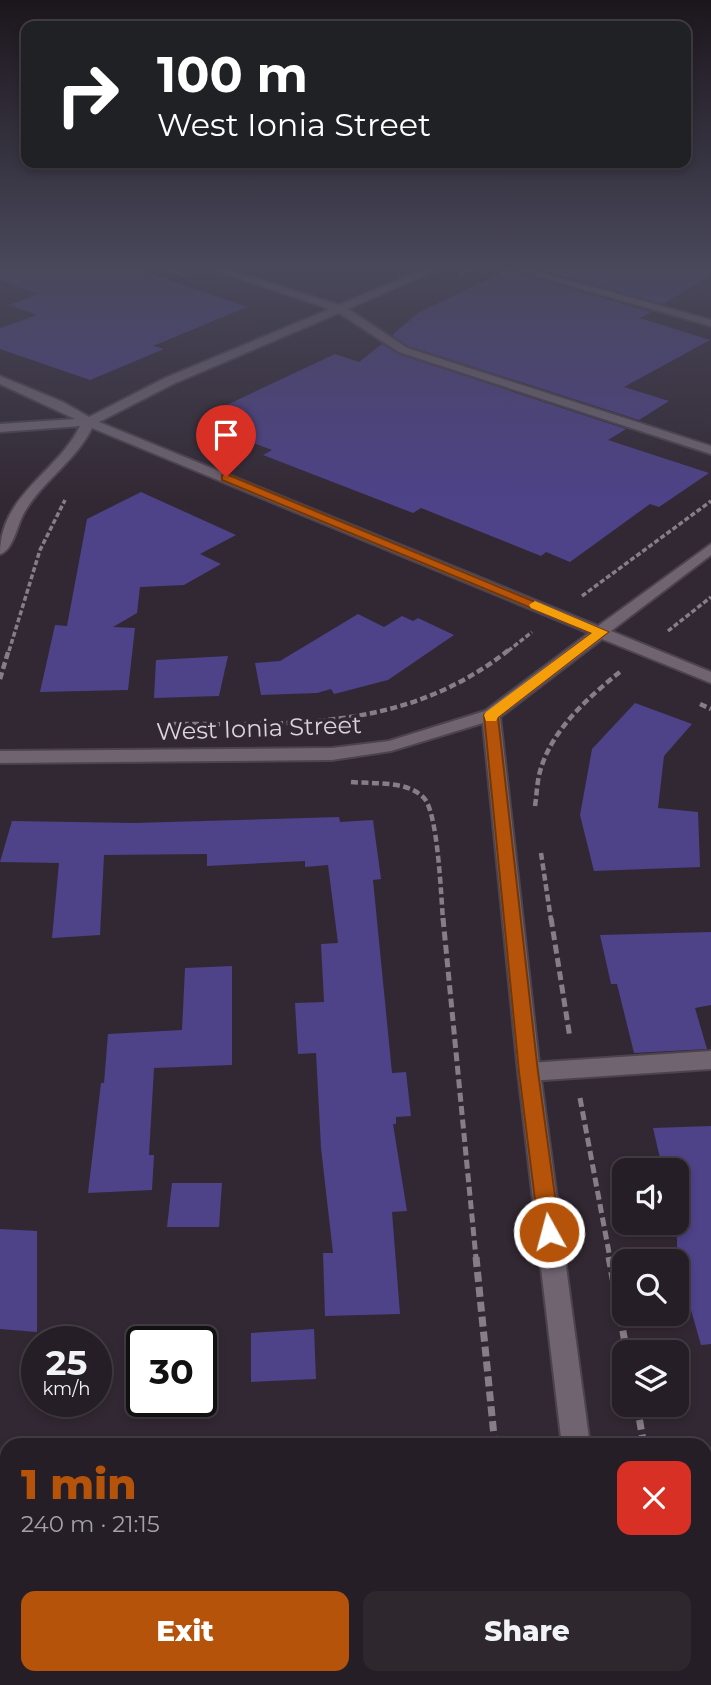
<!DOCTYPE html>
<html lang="en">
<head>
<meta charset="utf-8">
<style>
  :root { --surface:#261e26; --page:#2e272e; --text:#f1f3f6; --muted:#a4a2a7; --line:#423c43; --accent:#b45309 }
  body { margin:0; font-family:Montserrat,sans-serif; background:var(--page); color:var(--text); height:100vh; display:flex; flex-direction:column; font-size:26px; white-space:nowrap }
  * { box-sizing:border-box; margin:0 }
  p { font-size:23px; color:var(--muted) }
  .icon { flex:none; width:38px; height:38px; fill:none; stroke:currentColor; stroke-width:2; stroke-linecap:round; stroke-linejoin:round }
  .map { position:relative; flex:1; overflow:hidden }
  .details { position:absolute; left:0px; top:1438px; width:712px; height:247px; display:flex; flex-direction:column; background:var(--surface); border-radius:21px 21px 0 0; box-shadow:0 4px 10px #0003,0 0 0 2px var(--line) }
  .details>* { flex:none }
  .guide { position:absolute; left:21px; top:21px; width:670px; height:147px; border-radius:14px; box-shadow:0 4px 10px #0003,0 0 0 2px var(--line); background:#202124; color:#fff; overflow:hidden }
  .buttons { position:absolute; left:612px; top:1158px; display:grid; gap:14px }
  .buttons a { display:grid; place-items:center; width:77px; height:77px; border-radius:14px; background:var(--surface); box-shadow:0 4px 10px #0003,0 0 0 2px var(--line); font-size:35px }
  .speed { position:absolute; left:21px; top:1326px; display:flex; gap:14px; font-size:35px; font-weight:700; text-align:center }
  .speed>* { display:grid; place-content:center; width:91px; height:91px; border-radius:50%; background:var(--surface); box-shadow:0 4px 10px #0003,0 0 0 2px var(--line); line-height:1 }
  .speed small { font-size:18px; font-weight:400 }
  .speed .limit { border:4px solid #111; border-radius:10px; background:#fff; color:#111 }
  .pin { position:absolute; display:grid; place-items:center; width:60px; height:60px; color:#fff; margin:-72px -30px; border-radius:50% 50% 50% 0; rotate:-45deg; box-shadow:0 0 7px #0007 }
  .pin .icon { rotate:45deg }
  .me { position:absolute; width:77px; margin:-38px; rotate:353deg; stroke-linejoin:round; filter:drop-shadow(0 0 5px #0008) }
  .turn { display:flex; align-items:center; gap:24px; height:147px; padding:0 21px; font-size:32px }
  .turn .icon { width:91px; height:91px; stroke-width:2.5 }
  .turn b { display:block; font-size:49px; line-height:60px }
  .round { display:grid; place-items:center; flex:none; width:74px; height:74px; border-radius:14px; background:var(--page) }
  .headline { display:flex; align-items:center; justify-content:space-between; height:119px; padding:0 21px }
  h1 { font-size:42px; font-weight:800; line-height:52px; color:var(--accent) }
  .primary-button { display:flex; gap:14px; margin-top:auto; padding:14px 21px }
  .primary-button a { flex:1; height:80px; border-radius:14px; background:var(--accent); color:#fff; font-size:28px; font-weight:800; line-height:80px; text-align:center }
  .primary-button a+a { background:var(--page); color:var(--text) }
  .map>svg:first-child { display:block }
  .building { fill:#4e4289 }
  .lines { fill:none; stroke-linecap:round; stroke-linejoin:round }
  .service-casing { stroke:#4c434c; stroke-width:4 }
  .minor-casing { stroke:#4c434c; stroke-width:4 }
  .path-far4 { stroke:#867e87; stroke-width:2.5; stroke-dasharray:4.5 2; stroke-linecap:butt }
  .path-far3 { stroke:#867e87; stroke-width:3.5; stroke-dasharray:5 2.5; stroke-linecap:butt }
  .path-far2 { stroke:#867e87; stroke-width:4.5; stroke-dasharray:7 3.5; stroke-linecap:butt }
  .path-far1 { stroke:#867e87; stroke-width:5; stroke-dasharray:9 4.5; stroke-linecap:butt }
  .path { stroke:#867e87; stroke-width:7; stroke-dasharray:10 5; stroke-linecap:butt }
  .service { fill:#6f6470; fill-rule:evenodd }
  .minor { fill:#6f6470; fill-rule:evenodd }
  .route { fill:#b45309; stroke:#753606; stroke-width:2 }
  .slow { fill:#f59e0b }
  .labels { text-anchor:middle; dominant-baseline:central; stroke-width:7; stroke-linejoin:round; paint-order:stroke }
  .street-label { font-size:24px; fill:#d9d3da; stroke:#322833 }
</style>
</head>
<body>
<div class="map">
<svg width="711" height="1685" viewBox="0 0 711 1685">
  <rect width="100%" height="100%" fill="#322833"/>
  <path class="building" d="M 0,268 L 133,268 L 247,307 L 153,346 L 164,349 L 90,380 L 0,349 L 0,328 L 37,315 L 9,305 L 38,294 L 0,280 Z
    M 534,268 L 711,268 L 711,275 L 663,304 Z
    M 507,270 L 651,312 L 640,318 L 710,340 L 624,387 L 669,401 L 639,420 L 408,346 L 392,335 L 418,313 Z
    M 382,344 L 398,354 L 626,429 L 608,440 L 709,473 L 659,507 L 650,504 L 570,562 L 546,552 L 541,556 L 421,508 L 413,513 L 263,455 L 272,450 L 213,428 L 221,425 L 201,417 L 335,354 L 359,362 Z
    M 141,492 L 236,535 L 200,554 L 221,564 L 184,585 L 140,587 L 137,613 L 113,627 L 135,628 L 128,690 L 40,692 L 55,625 L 67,626 L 87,519 Z
    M 358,614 L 384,627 L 402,616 L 413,621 L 418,618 L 454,635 L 388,680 L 334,694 L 331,689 L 317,693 L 261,695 L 255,663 L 280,661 Z
    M 228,656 L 219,696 L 154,698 L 156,660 Z
    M 635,703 L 692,724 L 664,756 L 658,808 L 698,812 L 700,867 L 594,871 L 580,815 L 592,749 Z
    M 339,817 L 340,822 L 373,820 L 381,879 L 373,880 L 392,1073 L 406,1072 L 411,1116 L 396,1117 L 396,1124 L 393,1124 L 407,1211 L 392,1212 L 400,1314 L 325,1316 L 323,1253 L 333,1253 L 321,1148 L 316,1053 L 298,1054 L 295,1003 L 324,1002 L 321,944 L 338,943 L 328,865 L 305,867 L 305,861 L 207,866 L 207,854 L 104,855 L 100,935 L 52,938 L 59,863 L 0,862 L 12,821 L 134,823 Z
    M 711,932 L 711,1005 L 695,1008 L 707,1049 L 634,1053 L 617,984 L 611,984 L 600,935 Z
    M 232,966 L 232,1065 L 154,1068 L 149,1155 L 154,1155 L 152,1190 L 88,1193 L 101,1083 L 104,1083 L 108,1034 L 182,1030 L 185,968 Z
    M 711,1126 L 711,1344 L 701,1345 L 677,1261 L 677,1171 L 663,1171 L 653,1128 Z
    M 172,1183 L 222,1183 L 219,1227 L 167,1227 Z
    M 0,1229 L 37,1231 L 37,1332 L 0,1329 Z
    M 314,1329 L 316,1379 L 251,1382 L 251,1333 Z"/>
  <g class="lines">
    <defs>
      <path id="service" d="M 711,1051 L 711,1069 L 529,1081 L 521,1078 L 518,1072 L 521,1066 L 529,1063 Z"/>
      <path id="minor" d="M 207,268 L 222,268 L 339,305 L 426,268 L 440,268 L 348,309 L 407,348 L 711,446 L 711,454 L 399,352 L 339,313 L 173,384 L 99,422 L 598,626 L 711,544 L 711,555 L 611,631 L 711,672 L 711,683 L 602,639 L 500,717 L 540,1072 L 590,1446 L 562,1446 L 518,1072 L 483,723 L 391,751 L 332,760 L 0,763 L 0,751 L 332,748 L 389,741 L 485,711 L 589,633 L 92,428 C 76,461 42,481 24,513 C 17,525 13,551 0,554 C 0,495 57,473 80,426 L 0,432 L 0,424 L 75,419 L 0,384 L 0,376 L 63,402 L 89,417 L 165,378 L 330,309 Z
        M 509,268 L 525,268 L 711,320 L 711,326 Z
        M 590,1678 L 622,1678 L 623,1685 L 591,1685 Z"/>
    </defs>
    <use href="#service" class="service-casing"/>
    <use href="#minor" class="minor-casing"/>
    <path class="path-far4" d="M 163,268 L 189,276
      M 459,274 L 474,268"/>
    <path class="path-far3" d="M 582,596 L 711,501
      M 668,631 L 711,597
      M 9,651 L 40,550 L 65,500
      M 508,651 L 532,632"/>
    <path class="path-far2" d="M 0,679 L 9,649
      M 700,704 L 711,709
      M 171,724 C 295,724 407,731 510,649
      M 351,782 C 373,784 407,780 424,798 C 438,813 441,896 443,920
      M 535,806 C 537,793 537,780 541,768 C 554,727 589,697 621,671
      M 541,853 L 551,920"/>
    <path class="path-far1" d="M 443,918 L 476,1258
      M 551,918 L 570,1038
      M 580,1098 L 610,1258"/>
    <path class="path" d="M 476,1257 L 495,1446
      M 609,1257 L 627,1353
      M 637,1405 L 644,1446
      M 705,1650 L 711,1650
      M 0,1671 L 7,1671
      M 518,1678 L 518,1685
      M 688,1678 L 690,1685"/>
    <use href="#service" class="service"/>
    <use href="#minor" class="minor"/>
  </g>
  <linearGradient id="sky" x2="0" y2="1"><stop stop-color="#1c161c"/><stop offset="0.53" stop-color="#49485b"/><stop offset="1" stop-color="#49485b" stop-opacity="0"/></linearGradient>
  <rect width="711" height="504" fill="url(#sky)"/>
  <path class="route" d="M 226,474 L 608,632 L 498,717 L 538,1072 L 560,1232 L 557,1239 L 549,1241 L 542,1239 L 539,1232 L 519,1072 L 484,715 L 592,633 L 222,480 L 222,475 Z"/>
  <path class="slow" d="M 535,601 L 608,632 L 498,717 L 496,721 L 486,721 L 484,715 L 486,712 L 592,633 L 531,608 L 529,605 Z"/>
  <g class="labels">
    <g class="street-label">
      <text transform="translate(259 728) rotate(-2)">West Ionia Street</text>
    </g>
  </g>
</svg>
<div class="buttons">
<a><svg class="icon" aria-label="sound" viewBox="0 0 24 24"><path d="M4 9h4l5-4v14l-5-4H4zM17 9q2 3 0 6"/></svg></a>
<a><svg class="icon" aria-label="search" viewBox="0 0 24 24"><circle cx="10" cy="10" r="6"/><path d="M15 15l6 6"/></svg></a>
<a><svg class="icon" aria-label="layers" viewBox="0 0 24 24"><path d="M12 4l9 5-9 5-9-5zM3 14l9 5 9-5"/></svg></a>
</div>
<div class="speed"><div>25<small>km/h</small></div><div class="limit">30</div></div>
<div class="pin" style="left:226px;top:477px;background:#d93025"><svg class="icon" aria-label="arrive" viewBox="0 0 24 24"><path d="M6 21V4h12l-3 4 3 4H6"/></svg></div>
<svg class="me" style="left:549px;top:1232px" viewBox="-20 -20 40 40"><circle r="17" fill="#b45309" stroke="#fff" stroke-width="3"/><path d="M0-11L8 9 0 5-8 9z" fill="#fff"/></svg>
<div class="guide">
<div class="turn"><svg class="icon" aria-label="right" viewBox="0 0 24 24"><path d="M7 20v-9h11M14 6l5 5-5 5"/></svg><div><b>100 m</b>West Ionia Street</div></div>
</div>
<section class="details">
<div class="headline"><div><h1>1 min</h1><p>240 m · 21:15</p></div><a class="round" style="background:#d93025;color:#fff"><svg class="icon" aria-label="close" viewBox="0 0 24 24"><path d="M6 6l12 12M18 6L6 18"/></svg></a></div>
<div class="primary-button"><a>Exit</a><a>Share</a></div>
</section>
</div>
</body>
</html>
